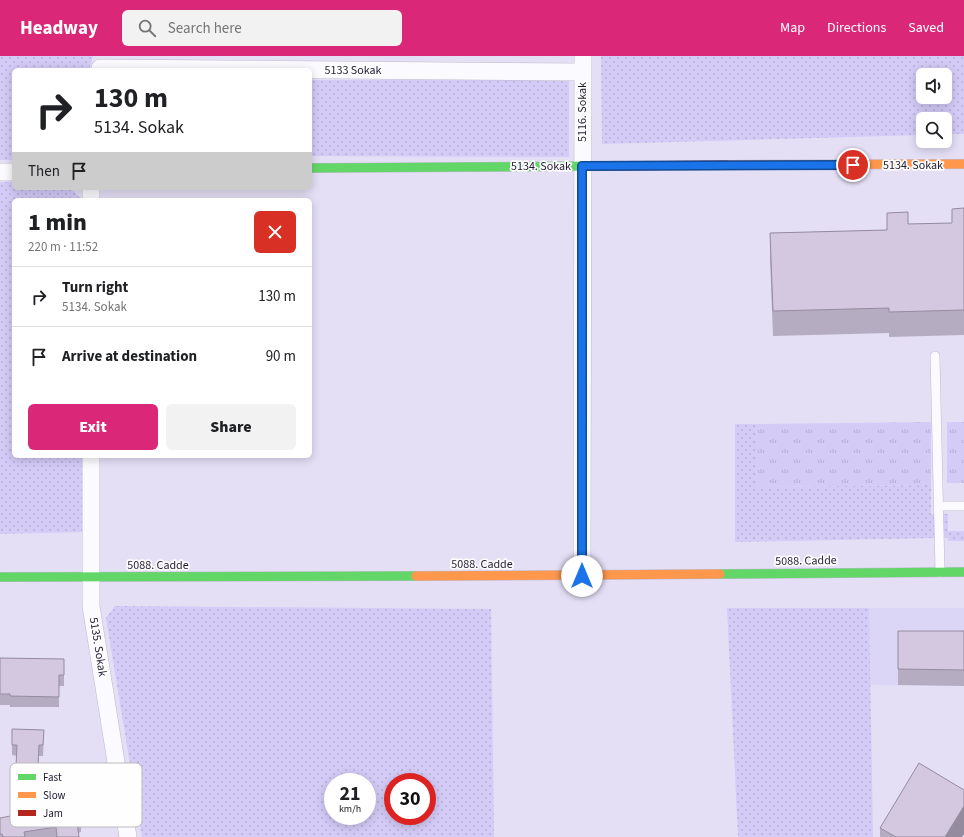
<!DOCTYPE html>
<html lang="en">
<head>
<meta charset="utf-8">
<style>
  :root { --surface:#fff; --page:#f2f2f2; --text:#202124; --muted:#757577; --line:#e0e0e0; --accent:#db2777 }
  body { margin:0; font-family:"Source Sans 3",sans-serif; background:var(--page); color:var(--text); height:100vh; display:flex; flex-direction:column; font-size:15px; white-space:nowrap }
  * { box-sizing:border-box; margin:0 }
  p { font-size:13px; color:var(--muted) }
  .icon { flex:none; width:22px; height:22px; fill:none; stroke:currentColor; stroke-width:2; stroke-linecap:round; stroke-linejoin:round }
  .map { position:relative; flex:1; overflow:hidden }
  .side { position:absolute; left:12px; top:142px; width:300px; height:260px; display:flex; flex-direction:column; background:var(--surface); border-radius:6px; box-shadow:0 2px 10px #0003 }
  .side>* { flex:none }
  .hud { position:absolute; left:12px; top:12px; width:300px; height:122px; border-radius:6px; box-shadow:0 2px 10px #0003; background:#fff; color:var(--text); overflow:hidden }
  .tools { position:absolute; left:916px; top:12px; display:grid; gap:8px }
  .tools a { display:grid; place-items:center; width:36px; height:36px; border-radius:6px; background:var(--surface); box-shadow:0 2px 10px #0003; font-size:20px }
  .speed { position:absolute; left:324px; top:717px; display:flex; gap:8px; font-size:20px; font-weight:700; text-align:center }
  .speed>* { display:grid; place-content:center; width:52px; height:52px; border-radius:50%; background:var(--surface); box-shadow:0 2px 10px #0003; line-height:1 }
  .speed small { font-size:10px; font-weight:400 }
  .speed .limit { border:6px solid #d22; background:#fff; color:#111 }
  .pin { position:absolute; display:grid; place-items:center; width:34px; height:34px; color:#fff; margin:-17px; border:2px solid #fff; border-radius:50%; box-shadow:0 1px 4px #0007 }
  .me { position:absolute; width:44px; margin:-22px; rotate:0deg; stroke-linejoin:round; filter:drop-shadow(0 0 3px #0008) }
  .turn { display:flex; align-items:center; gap:14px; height:84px; padding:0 16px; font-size:18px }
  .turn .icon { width:52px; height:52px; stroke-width:2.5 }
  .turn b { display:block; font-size:28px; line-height:34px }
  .then { display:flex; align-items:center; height:38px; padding:0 16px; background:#0003; gap:8px; font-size:15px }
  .round { display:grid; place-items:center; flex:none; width:42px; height:42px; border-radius:6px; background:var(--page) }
  .headline { display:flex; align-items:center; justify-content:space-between; height:68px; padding:0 16px }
  h1 { font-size:24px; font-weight:800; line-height:30px }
  .action { display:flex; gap:8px; margin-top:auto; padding:8px 16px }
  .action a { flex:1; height:46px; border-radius:6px; background:var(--accent); color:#fff; font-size:16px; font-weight:800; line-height:46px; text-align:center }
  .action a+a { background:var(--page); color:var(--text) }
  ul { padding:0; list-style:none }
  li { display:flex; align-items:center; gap:12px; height:60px; padding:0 16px; border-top:1px solid var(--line) }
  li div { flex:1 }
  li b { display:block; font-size:15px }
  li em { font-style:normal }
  header { display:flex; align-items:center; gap:24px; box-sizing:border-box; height:56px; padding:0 20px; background:var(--accent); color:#fff }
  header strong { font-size:19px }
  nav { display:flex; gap:22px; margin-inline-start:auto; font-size:14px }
  .search { width:280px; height:36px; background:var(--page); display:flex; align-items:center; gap:10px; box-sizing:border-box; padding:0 14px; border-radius:6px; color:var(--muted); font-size:15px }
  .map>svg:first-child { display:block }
  .built { fill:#dcd6f6 }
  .grass { fill:url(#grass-dots); fill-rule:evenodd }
  .park { fill:url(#park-tufts) }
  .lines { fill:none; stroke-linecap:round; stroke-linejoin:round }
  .lane-casing { stroke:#bfbacf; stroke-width:10 }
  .street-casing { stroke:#bfbacf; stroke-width:18 }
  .fast-casing { stroke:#bfbacf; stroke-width:10 }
  .slow-casing { stroke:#bfbacf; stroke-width:10 }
  .jam-casing { stroke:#bfbacf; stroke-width:10 }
  .lane { stroke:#fbfafe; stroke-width:9 }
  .street { stroke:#fbfafe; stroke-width:17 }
  .fast { stroke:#63d668; stroke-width:9 }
  .slow { stroke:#ff974d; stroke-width:9 }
  .jam { stroke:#b3261e; stroke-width:9 }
  .wall { fill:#b6acc2 }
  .shaded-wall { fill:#948c9e }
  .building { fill:#d4c8e1; stroke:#948c9e }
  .route-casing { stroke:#114b97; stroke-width:10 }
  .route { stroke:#1a73e8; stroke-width:7 }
  .labels { text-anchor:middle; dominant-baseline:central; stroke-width:3.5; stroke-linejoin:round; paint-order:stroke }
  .street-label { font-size:12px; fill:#201a30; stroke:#fefefe }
  .key { fill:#fefefe; stroke:#bbbac0; stroke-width:1 }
  .key-label { font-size:11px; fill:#201a30 }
</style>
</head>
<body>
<header>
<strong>Headway</strong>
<div class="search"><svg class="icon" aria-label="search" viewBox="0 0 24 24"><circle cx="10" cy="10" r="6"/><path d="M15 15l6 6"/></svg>Search here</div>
<nav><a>Map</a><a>Directions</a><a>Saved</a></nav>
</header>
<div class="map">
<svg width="964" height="781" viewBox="0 0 964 781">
  <defs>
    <pattern id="grass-dots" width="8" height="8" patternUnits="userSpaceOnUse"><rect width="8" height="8" fill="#d4cbf7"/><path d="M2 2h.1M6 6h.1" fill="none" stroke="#b6aed4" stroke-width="1.8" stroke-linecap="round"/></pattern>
    <pattern id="park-tufts" width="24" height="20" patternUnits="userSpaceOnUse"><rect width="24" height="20" fill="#d4cbf7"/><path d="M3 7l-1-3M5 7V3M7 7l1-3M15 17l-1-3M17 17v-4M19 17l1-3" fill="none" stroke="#b6aed4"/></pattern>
  </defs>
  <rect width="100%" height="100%" fill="#e4dff5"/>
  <path class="built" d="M 869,552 L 964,552 L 964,630 L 870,629 Z"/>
  <path class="grass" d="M 0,0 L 93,0 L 89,14 L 14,14 L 14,104 L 0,104 Z
    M 601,0 L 964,0 L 964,78 L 945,78 L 945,63 L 923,63 L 923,79 L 602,88 ZM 923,19 L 945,19 L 945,41 L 923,41 Z
    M 310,24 L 569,24 L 569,101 L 310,100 Z
    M 0,126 L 14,126 L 14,132 L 69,132 L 80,141 L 80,144 L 14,144 L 14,400 L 82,400 L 83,476 L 0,478 Z
    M 735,368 L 757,368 L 758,431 L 931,429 L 931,458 L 935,458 L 935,482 L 735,486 Z
    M 943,458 L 948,458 L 948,475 L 964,475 L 964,485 L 948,485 L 948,482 L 942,481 Z
    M 115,550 L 491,553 L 494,781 L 142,781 L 106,562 ZM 333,726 L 367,726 L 367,760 L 333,760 ZM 393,726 L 427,726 L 427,760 L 393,760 Z
    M 727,552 L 869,552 L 873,781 L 738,781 Z"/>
  <path class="park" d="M 931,366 L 931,429 L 757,431 L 757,368 Z
    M 947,366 L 964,366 L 964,427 L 947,427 Z"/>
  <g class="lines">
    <defs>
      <path id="lane" d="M 935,300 L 940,516
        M 939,450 L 964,450"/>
      <path id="street" d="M 100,12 L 582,16
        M 0,116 L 14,116
        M 91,144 L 91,132
        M 91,400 L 91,550 L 128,781
        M 582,519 L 583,0"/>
      <path id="fast" d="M 310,112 L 604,110
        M 720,518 L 964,516
        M 0,521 L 416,520"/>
      <path id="slow" d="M 727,109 L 964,108
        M 416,520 L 720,518"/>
      <path id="jam" d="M 604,110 L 727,109"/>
    </defs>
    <use href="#lane" class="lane-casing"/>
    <use href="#street" class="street-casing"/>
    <use href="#fast" class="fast-casing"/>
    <use href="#slow" class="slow-casing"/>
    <use href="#jam" class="jam-casing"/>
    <use href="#lane" class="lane"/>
    <use href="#street" class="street"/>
    <use href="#fast" class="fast"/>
    <use href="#slow" class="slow"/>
    <use href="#jam" class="jam"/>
  </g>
  <path class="wall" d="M 964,152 L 964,279 L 889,281 L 889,277 L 773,280 L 770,202 L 770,177 L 887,174 L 887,157 L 908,168 L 952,167 L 952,153 Z
    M 898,575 L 964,575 L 964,630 L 898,629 Z
    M 0,602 L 64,603 L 64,630 L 59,630 L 59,651 L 10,651 L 10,649 L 0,649 Z
    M 12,673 L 44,674 L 43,700 L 39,700 L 38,722 L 16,721 L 17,700 L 12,699 Z
    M 964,734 L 964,778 L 962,781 L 880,781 L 880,772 Z
    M 0,762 L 81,765 L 81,776 L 78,777 L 79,781 L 0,781 Z"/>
  <path class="shaded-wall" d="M 964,750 L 964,778 L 962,781 L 945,781 Z"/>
  <path class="building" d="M 964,152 L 964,254 L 889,256 L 889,252 L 773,255 L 770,177 L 887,174 L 887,157 L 908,156 L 908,168 L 952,167 L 952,153 Z
    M 898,575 L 964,575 L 964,614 L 898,613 Z
    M 0,602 L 64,603 L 64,619 L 59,619 L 59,641 L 10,640 L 10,638 L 0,638 Z
    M 12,673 L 44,674 L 43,689 L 39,689 L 38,711 L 16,711 L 17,689 L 12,689 Z
    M 919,707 L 964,734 L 964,750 L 945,781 L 896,781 L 880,772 Z
    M 79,750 L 81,765 L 77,766 L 79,781 L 57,781 L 56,771 L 24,776 L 25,781 L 3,781 L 2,778 L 0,778 L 0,762 L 26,757 L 26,760 Z"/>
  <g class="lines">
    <defs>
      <path id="route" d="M 582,520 L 582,110 L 853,109"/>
    </defs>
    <use href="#route" class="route-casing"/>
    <use href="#route" class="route"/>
  </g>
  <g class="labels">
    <g class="street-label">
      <text x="353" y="14">5133 Sokak</text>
      <text transform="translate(582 56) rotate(-90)">5116. Sokak</text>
      <text x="913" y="109">5134. Sokak</text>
      <text x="541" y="110">5134. Sokak</text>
      <text transform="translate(806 505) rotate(-1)">5088. Cadde</text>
      <text x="482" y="508">5088. Cadde</text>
      <text x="158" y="509">5088. Cadde</text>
      <text transform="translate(98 591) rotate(81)">5135. Sokak</text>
    </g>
  </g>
  <rect x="10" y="707" width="132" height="64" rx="6" class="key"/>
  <rect x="18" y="718" width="18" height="6" fill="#63d668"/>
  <rect x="18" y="736" width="18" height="6" fill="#ff974d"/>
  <rect x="18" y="754" width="18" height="6" fill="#b3261e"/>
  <g class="key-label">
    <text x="43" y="725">Fast</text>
    <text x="43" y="743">Slow</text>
    <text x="43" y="761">Jam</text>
  </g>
</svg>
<div class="tools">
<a><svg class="icon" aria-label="sound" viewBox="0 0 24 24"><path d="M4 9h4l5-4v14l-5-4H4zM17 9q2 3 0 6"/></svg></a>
<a><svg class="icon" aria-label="search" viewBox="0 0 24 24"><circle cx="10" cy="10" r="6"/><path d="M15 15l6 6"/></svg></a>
</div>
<div class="speed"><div>21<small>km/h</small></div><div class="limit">30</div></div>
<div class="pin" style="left:853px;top:109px;background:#d93025"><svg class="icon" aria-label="arrive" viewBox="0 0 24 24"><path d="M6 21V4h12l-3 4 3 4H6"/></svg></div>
<svg class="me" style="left:582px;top:520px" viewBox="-20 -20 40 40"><circle r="19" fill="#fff"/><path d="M0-13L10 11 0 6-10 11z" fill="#1a73e8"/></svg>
<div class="hud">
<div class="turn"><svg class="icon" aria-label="right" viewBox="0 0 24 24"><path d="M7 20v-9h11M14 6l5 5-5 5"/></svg><div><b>130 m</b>5134. Sokak</div></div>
<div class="then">Then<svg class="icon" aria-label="arrive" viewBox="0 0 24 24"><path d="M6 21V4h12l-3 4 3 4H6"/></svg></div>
</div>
<section class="side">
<div class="headline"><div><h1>1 min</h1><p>220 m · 11:52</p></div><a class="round" style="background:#d93025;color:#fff"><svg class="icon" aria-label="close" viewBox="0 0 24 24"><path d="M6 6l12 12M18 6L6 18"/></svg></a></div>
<ul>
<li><svg class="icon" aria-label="right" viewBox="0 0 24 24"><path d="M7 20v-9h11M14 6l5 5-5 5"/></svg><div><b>Turn right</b><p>5134. Sokak</p></div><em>130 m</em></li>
<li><svg class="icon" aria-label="arrive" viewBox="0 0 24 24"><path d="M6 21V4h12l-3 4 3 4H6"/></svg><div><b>Arrive at destination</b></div><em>90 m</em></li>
</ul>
<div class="action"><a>Exit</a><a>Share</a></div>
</section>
</div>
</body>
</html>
